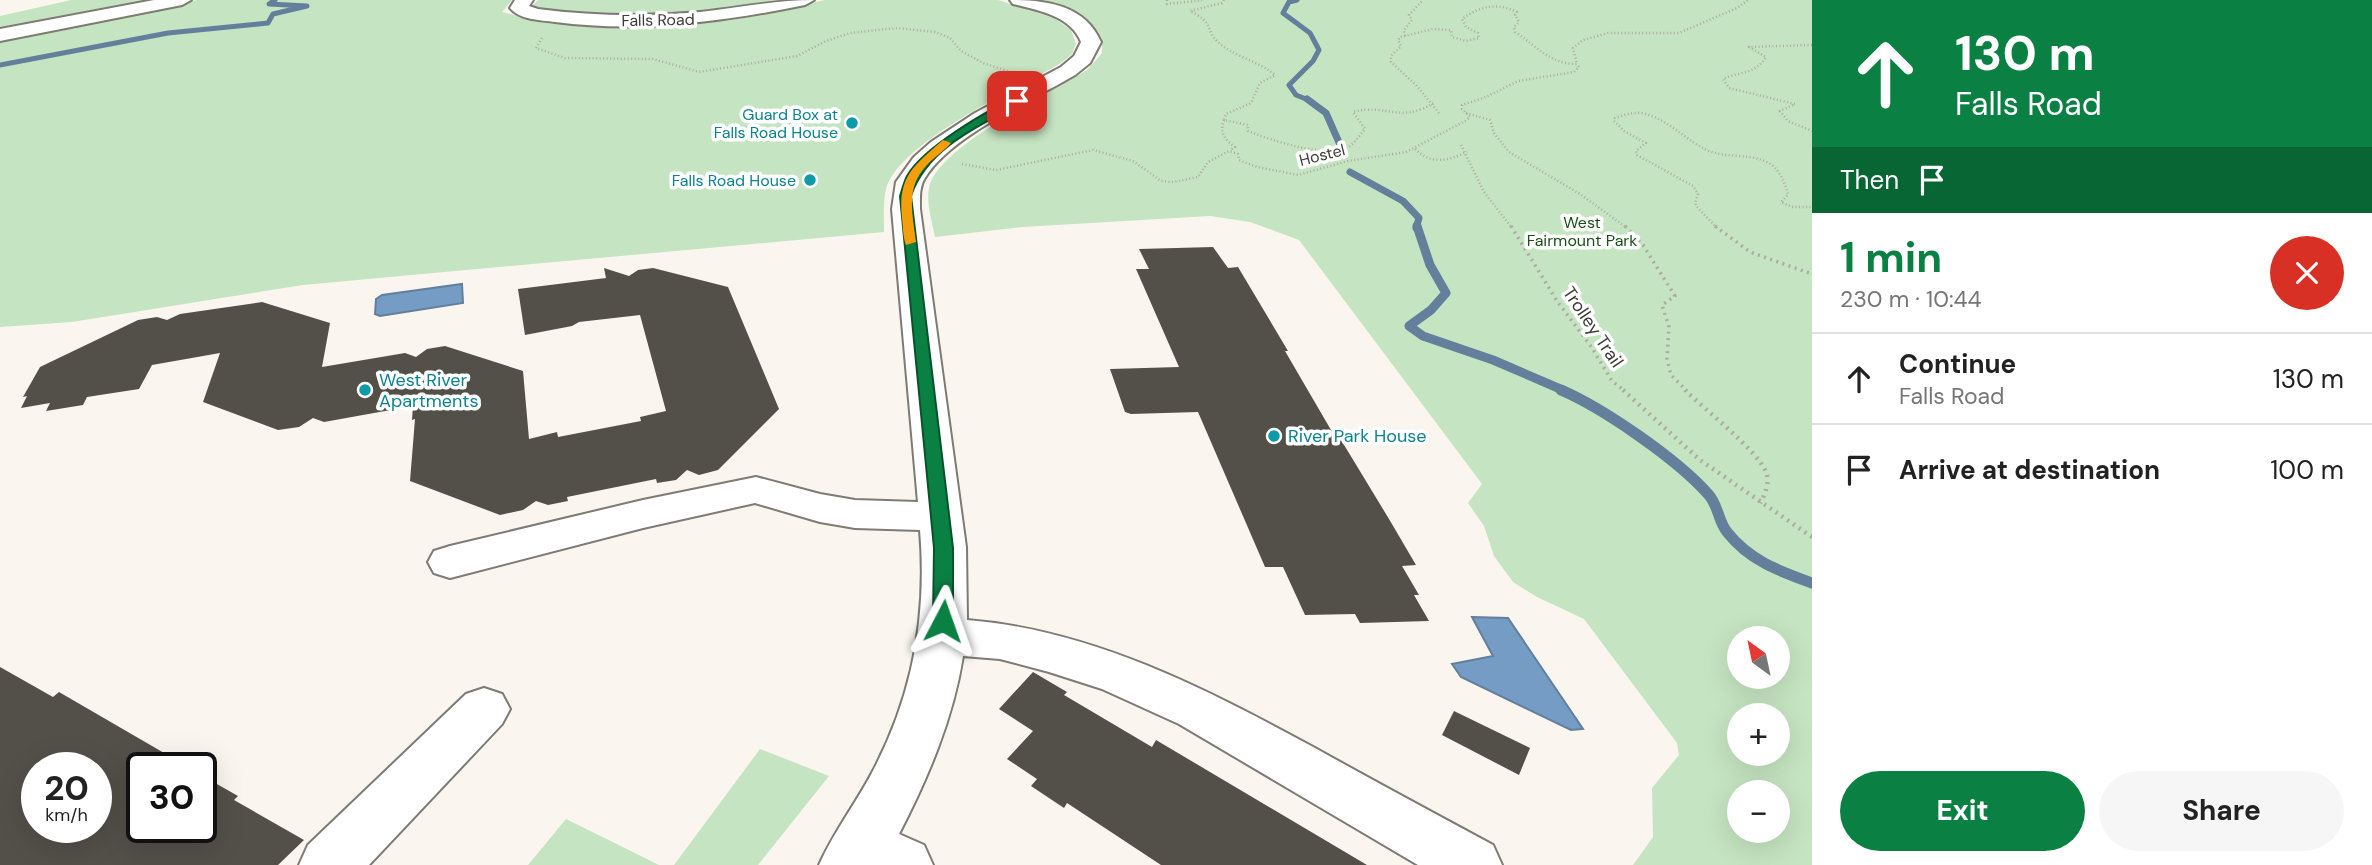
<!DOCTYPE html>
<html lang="en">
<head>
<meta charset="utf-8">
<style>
  :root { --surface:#fff; --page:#f6f6f6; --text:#222; --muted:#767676; --line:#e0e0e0; --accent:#0b8043 }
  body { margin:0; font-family:"DM Sans",sans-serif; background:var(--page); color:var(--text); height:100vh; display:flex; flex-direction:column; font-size:26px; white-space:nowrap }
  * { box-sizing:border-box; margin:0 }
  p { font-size:23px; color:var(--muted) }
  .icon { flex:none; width:38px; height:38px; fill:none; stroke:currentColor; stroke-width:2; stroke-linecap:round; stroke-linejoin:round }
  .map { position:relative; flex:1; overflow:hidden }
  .side { display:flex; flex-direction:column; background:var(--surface); width:560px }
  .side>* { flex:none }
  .top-card { background:#0b8043; color:#fff; overflow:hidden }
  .needle { width:46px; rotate:327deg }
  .controls { position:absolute; left:1727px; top:626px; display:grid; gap:14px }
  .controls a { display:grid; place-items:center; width:63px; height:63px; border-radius:50%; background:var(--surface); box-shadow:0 7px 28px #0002; font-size:35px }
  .speed { position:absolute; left:21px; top:752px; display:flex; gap:14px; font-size:35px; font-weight:700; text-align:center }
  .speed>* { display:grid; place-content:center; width:91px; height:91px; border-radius:50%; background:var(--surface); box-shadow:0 7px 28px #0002; line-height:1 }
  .speed small { font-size:18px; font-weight:400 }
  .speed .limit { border:4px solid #111; border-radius:10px; background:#fff; color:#111 }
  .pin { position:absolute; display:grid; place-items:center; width:60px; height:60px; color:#fff; margin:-30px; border-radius:14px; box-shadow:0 4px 10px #0006 }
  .me { position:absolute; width:77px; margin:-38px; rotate:4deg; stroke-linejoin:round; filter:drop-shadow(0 0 5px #0008) }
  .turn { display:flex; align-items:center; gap:24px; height:147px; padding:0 28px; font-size:32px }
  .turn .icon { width:91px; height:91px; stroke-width:2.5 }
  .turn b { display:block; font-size:49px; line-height:60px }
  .then { display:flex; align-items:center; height:66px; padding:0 28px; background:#0003; gap:14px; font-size:26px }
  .round { display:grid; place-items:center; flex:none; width:74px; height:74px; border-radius:37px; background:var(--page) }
  .summary { display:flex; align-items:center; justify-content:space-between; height:119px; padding:0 28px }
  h1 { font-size:42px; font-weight:700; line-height:52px; color:var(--accent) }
  .primary-button { display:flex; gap:14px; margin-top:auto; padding:14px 28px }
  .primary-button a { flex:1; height:80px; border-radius:42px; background:var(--accent); color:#fff; font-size:28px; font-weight:700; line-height:80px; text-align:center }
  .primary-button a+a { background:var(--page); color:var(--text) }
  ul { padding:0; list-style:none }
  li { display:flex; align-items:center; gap:21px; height:91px; padding:0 28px; border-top:2px solid var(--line) }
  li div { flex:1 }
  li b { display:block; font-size:26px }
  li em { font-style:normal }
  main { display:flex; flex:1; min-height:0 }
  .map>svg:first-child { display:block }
  .green { fill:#c5e4c1; fill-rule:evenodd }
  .water { fill:#749cc5; stroke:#647f9b; stroke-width:2 }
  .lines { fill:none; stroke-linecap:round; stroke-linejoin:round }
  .stream-far3 { stroke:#647f9b; stroke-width:5 }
  .stream-far2 { stroke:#647f9b; stroke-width:7 }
  .stream-far1 { stroke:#647f9b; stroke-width:9 }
  .stream { stroke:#647f9b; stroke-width:11 }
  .building { fill:#534f49; fill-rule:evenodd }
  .minor-casing { stroke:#7e7b74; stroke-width:4 }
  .major-casing { stroke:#7e7b74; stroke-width:4 }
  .path-far2 { stroke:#adaaa4; stroke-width:2.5; stroke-dasharray:1 2.5; stroke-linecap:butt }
  .path-far1 { stroke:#adaaa4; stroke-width:3.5; stroke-dasharray:2 4.5; stroke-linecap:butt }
  .path { stroke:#adaaa4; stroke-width:4.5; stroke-dasharray:2 5; stroke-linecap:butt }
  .minor { fill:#fff; fill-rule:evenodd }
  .major { fill:#fff; fill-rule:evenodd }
  .route { fill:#0b8043; stroke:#07532c; stroke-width:2 }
  .slow { fill:#f59e0b }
  .culture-dot { fill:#0f9aa8; stroke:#fff; stroke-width:2.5 }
  .labels { text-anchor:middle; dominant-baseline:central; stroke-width:7; stroke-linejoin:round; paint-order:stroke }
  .far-street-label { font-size:16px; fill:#3d3b38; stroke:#fff }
  .far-culture-label { font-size:16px; fill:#0d838f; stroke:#fff; text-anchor:end }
  .far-park-label { font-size:16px; fill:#194f15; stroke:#fff }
  .street-label { font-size:18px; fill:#3d3b38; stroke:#fff }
  .culture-label { font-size:18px; fill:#0d838f; stroke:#fff; text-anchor:start }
</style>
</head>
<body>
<main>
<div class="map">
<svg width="1812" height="865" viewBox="0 0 1812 865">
  <rect width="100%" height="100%" fill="#faf6ef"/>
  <path class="green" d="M 71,0 L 167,0 L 0,32 L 0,16 Z
    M 197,0 L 512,0 L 502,12 L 526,18 L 604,24 L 677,24 L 738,19 L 825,0 L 998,0 L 1054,18 L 1071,30 L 1076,44 L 1072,54 L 1061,63 C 1018,88 899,142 886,189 C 883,202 884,218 884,232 L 303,285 L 72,322 L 0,327 L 0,38 Z
    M 538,0 L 786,0 C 705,19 624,17 542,11 L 533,5 Z
    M 1035,0 L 1812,0 L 1812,865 L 1633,865 L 1653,837 L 1652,788 L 1679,755 L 1677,743 L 1584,619 L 1537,597 L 1513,582 L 1494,556 L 1484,526 L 1468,503 L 1482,484 L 1299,240 L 1250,222 L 1210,216 L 1023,227 L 935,237 C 932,221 926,203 929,188 C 936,147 1052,93 1088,69 L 1102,53 L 1102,38 C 1090,15 1059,7 1035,0 ZM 1740,639 L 1778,639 L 1778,677 L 1740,677 ZM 1740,716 L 1778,716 L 1778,754 L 1740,754 ZM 1740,793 L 1778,793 L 1778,831 L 1740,831 Z
    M 760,749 L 829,776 L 758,865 L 674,865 Z
    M 566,819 L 659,865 L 528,865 Z"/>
  <path class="water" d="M 462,284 L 463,303 L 380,316 L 375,314 L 376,299 L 382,295 Z
    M 1472,617 L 1508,618 L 1583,729 L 1571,730 L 1461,677 L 1452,664 L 1493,656 Z"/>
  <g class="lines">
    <path class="stream-far3" d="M 1297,0 L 1289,2 L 1283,13 L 1310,33 L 1319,50 L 1313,61 L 1289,85 L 1296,95 L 1311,101
      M 0,65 L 168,33 L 268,23 L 273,14 L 307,6 L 269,4 L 275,0"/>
    <path class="stream-far2" d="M 1307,99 L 1326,113 L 1341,147
      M 1350,172 L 1403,201 L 1419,218 L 1416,228"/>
    <path class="stream-far1" d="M 1417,226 L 1430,265 L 1446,293 L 1431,310 L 1409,326 L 1423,336 L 1493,360 L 1565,391"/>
    <path class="stream" d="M 1561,390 C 1603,408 1677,459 1708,494 C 1718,504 1718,521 1727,532 C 1750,561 1779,571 1812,583"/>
  </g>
  <path class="building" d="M 1213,247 L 1228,268 L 1238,267 L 1288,351 L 1285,351 L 1331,430 L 1335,430 L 1389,519 L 1416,565 L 1402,566 L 1419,595 L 1414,595 L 1429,621 L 1360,623 L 1355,614 L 1305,615 L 1283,567 L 1265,567 L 1198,412 L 1131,414 L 1125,412 L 1110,369 L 1179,367 L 1136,269 L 1149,269 L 1139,249 Z
    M 604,268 L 629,276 L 638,270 L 653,268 L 728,287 L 779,409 L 718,470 L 699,475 L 687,470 L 676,480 L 657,483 L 656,479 L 567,497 L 568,501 L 548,505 L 536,501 L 523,510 L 500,515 L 410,481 L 415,419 L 412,420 L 413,406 L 324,422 L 313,418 L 299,427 L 278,430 L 203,402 L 220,353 L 152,365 L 139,389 L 87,397 L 83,405 L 46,411 L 50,403 L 21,408 L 27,396 L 23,397 L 40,367 L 138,320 L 157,317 L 167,320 L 180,314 L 262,302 L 330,323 L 322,367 L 405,353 L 416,357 L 427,349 L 445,346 L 523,371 L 529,439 L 557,432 L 558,437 L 641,421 L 640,417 L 666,411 L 640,315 L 579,322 L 572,326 L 525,335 L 518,289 L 606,278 Z
    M 0,667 L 53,697 L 59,692 L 190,768 L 142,768 L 142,828 L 201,828 L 201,775 L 238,796 L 234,800 L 304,840 L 278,865 L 0,865 ZM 37,768 L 96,768 L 96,828 L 37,828 Z
    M 1033,672 L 1067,692 L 1064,695 L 1152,747 L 1156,740 L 1367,865 L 1161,865 L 1067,803 L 1064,808 L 1031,786 L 1037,779 L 1007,759 L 1033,731 L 999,709 Z
    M 1454,711 L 1530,748 L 1519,775 L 1442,735 Z"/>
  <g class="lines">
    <defs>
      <path id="minor" d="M 515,0 L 533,0 L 529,6 L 538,9 C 592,16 646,17 700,12 C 739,8 775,0 814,0 L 805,5 C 722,22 639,33 555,22 C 540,20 520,20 510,8 Z
        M 1010,0 C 1046,0 1085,5 1101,42 L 1090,63 L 1075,75 C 1033,100 950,136 925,178 C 919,187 920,198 920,209 L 966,547 L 967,620 C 1093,630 1206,689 1315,748 C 1374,781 1434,813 1493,845 L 1502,865 L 1418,865 L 1179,724 L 1102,689 L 1049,672 L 1000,659 L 963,656 C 953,719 928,778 899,834 L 924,845 L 933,865 L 819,865 C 835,829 860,798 877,763 C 914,690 927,611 920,530 L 855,528 L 820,522 L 755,503 L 643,528 L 450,578 L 434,573 L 428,562 L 434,551 L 450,546 L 643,500 L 756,477 L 820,494 L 855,500 L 918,502 L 892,209 L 896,182 L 914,157 L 931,142 L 975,113 L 1061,67 L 1074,56 L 1081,42 C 1071,16 1038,10 1013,4 Z
        M 484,688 L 502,694 L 510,709 L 502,724 L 369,865 L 299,865 L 308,845 L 466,694 Z"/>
      <path id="major" d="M 154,0 L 191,0 L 182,5 L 0,41 L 0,29 Z"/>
    </defs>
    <use href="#minor" class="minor-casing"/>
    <use href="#major" class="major-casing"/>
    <path class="path-far2" d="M 1167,0 L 1167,4 L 1204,0
      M 1224,0 L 1222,3 L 1190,11 C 1216,24 1204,29 1218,42 C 1232,56 1259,61 1275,75 L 1260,83 L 1251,103 L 1226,114 L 1224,120 L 1248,125 L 1248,131 C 1270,140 1329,160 1350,146 C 1356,142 1360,134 1365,129 L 1353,112 C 1386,103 1399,124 1434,103
      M 1405,36 L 1404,30 L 1412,20 L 1409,15 L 1423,0
      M 542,38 L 536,48 L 565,58 L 653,59 L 699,72 L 797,56 L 826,41 L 850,33 L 897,28 L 935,32 L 950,38 L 961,51 L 983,63 L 1013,73
      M 1812,45 L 1749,47 L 1766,57 C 1755,75 1740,71 1723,79 L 1729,88 L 1795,104 L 1780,111 L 1788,121 L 1812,131
      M 1439,113 L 1416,85 L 1391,62 L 1391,56 L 1401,46 L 1398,40 L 1400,37 L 1433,29 L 1451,30 L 1452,37 L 1466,41 L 1479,38 L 1478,33 L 1466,27 L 1462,19 C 1480,6 1497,2 1517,12 L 1515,15 L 1519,22 L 1514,27 L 1515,32 C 1537,46 1549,64 1577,64 L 1573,48 L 1583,40 L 1608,33 L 1679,33 L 1737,8 L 1748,0
      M 1466,113 L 1490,120 L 1494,133 L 1509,152 L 1580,194 L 1627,228
      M 1224,120 C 1219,133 1225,140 1235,147 L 1230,150
      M 1461,145 L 1484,192 L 1512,228
      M 1415,149 C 1431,165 1448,161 1467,152
      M 962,164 L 996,170 L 1093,150 L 1133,161 L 1161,181 L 1173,182 L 1198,177 L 1208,162 L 1229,151 L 1238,154 L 1239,160 L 1257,167 L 1298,175 L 1348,161 L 1406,152 L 1467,120 L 1470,117 L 1462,109 L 1462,105 L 1486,97 L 1518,81 L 1574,72 L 1579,67 L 1577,64
      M 1717,228 L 1697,207 L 1695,203 L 1698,194 L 1693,186 L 1637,155 L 1636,151 L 1646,143 L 1624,131 L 1614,121 L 1615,118 C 1624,115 1632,112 1642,113 C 1667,118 1686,141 1709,151 C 1729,159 1755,152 1773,166 C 1781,173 1786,185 1788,195 L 1781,202 L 1792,207 L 1812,207"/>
    <path class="path-far1" d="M 1511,226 L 1557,301 L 1592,348 L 1612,381 L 1625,391
      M 1625,226 L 1643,245 L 1675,296 L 1662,305 L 1669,327 L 1667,359 L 1671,375 L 1687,391
      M 1715,226 L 1750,252 L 1812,274"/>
    <path class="path" d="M 1623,390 L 1700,460 L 1812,537
      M 1685,390 C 1704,409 1757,450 1766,472 C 1770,482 1765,495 1760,503"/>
    <use href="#minor" class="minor"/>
    <use href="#major" class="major"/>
  </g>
  <path class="route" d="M 1017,98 L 1022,101 L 1021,103 C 979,126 927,148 911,196 L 953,548 L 953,621 L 950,626 L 943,628 L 936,626 L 933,621 L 934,548 L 900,196 C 902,190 904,182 907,176 C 923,148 988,109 1017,98 Z"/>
  <path class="slow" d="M 943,140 L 951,143 C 944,151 934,157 926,166 C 905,188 913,215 916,242 L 906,245 C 903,237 903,227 902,218 C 898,175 913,167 943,140 Z"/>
  <g class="culture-dot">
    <circle cx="852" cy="123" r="7"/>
    <circle cx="810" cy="180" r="7"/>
    <circle cx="365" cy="390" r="7"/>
    <circle cx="1274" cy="436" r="7"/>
  </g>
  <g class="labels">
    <g class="far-street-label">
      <text transform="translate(658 20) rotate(-1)">Falls Road</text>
      <text transform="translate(1322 155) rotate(-14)">Hostel</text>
    </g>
    <g class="far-culture-label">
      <text x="838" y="114">Guard Box at<tspan x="838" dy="18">Falls Road House</tspan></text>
      <text x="796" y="180">Falls Road House</text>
    </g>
    <g class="far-park-label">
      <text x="1582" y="222">West<tspan x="1582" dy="18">Fairmount Park</tspan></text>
    </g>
    <g class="street-label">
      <text transform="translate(1593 327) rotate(56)">Trolley Trail</text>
    </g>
    <g class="culture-label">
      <text x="379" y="380">West River<tspan x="379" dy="21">Apartments</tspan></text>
      <text x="1288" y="436">River Park House</text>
    </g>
  </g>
</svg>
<div class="controls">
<a><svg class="needle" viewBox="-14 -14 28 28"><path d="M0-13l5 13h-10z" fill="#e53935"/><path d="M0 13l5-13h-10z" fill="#767676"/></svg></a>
<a>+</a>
<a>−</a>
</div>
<div class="speed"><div>20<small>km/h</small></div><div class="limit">30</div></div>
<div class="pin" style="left:1017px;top:101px;background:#d93025"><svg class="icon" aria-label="arrive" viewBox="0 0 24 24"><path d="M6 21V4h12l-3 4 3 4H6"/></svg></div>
<svg class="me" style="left:943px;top:621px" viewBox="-20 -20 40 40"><path d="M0-17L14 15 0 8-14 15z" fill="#0b8043" stroke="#fff" stroke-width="4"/></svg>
</div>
<section class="side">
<div class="top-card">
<div class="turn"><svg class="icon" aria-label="ahead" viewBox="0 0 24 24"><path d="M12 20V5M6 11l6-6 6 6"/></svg><div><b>130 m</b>Falls Road</div></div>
<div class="then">Then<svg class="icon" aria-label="arrive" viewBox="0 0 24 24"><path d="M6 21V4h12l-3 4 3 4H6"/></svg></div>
</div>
<div class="summary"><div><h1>1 min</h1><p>230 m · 10:44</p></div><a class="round" style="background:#d93025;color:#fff"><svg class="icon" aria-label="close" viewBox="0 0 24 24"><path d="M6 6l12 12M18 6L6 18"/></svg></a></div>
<ul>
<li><svg class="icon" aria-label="ahead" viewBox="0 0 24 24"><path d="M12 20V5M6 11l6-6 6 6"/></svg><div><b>Continue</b><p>Falls Road</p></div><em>130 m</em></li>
<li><svg class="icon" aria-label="arrive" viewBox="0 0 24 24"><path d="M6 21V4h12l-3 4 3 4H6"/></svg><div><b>Arrive at destination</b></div><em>100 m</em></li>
</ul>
<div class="primary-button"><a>Exit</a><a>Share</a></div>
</section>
</main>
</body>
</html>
